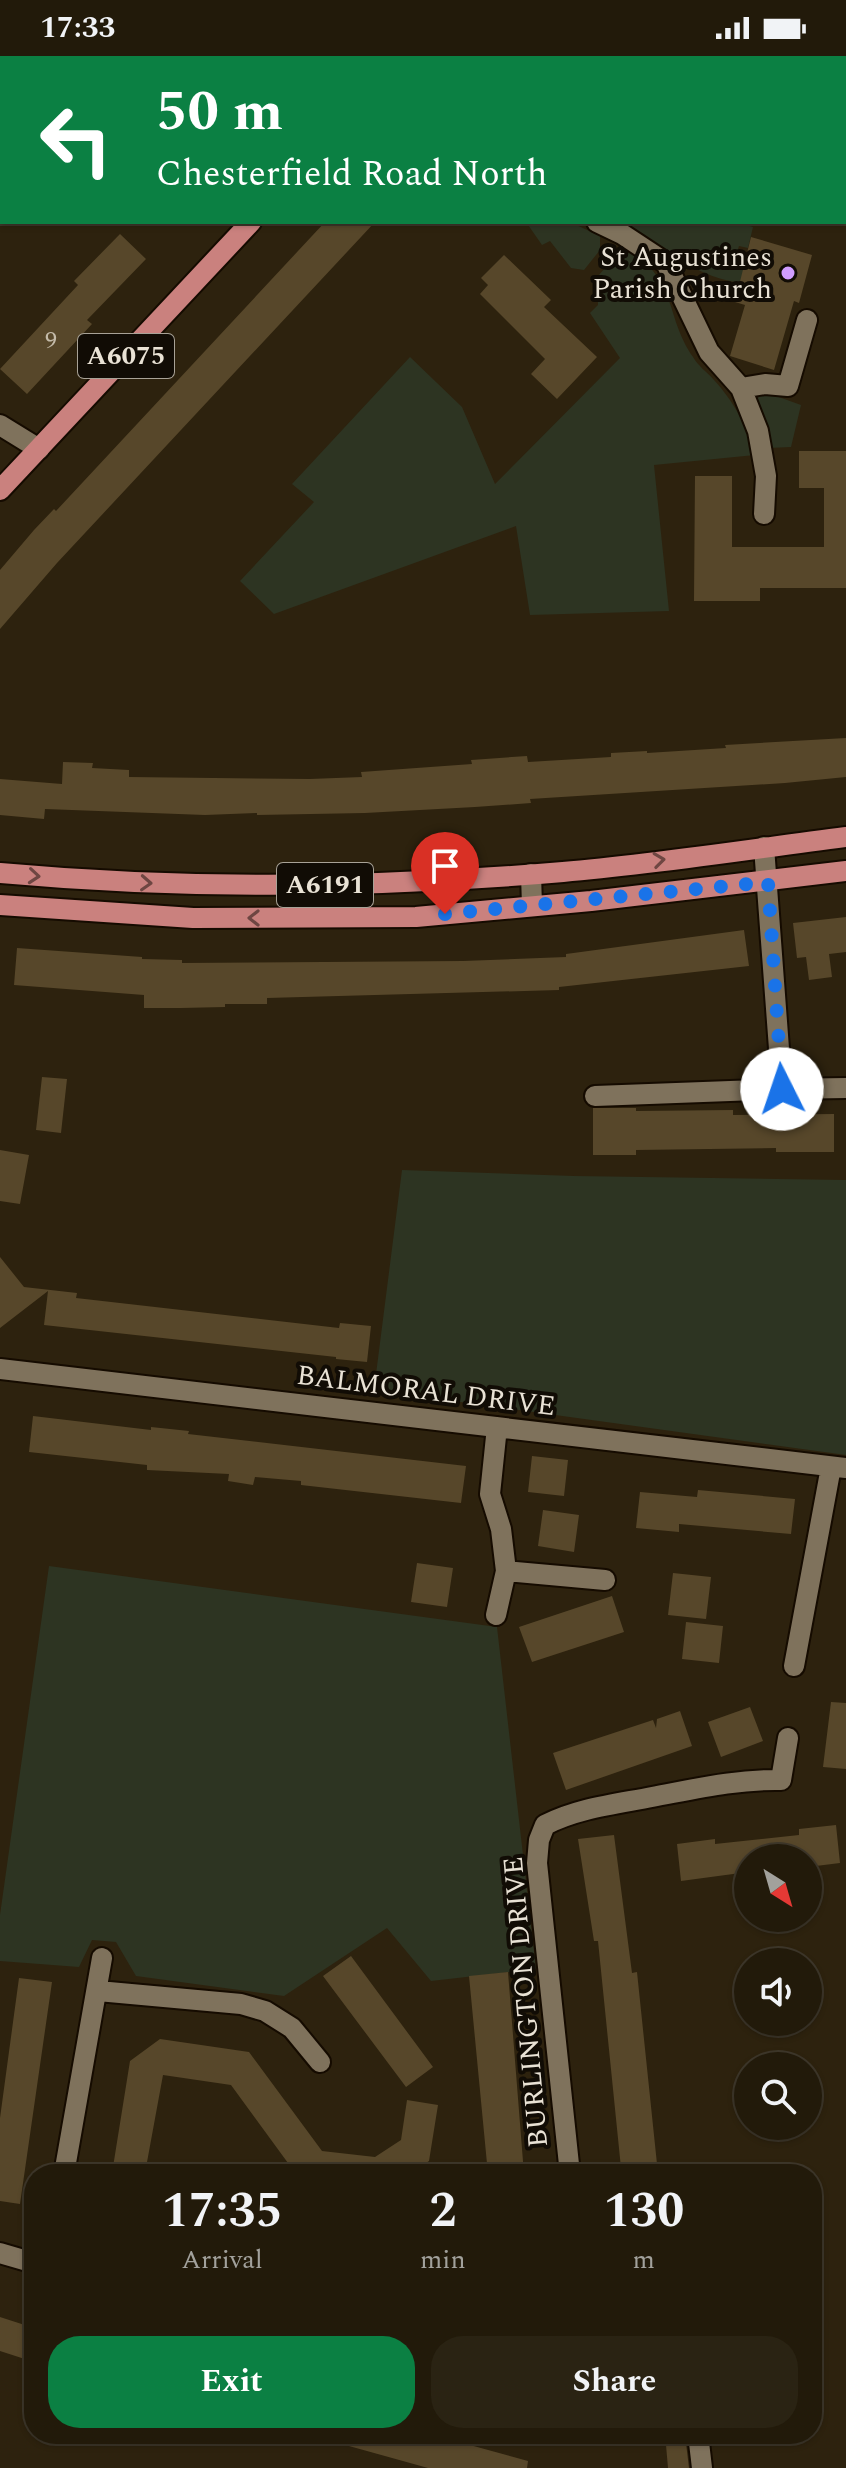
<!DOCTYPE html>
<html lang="en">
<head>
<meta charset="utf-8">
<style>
  :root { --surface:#221a0a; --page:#2a2313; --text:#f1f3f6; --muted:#a2a19c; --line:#3f382b; --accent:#0b8043 }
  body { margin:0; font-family:Spectral,serif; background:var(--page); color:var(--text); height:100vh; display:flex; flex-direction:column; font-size:30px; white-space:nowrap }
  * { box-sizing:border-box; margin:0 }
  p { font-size:26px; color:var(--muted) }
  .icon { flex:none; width:44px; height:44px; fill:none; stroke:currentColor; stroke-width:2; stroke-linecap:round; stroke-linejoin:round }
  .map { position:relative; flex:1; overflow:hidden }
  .side { position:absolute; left:24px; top:2108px; width:798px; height:280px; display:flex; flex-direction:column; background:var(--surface); border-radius:32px; box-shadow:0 2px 6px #0004,0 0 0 2px var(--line) }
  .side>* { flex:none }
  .banner { position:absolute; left:0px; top:0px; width:846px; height:168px; box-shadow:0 2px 6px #0004,0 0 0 2px var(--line); background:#0b8043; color:#fff; overflow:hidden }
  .needle { width:52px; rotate:143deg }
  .tools { position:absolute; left:734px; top:1788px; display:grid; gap:16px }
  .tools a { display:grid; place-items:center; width:88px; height:88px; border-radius:50%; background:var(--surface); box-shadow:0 2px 6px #0004,0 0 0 2px var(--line); font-size:40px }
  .pin { position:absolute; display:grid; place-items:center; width:68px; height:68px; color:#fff; margin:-82px -34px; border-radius:50% 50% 50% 0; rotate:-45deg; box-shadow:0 0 8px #0007 }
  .pin .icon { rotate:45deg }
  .me { position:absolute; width:88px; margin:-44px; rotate:356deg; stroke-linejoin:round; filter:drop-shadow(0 0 6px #0008) }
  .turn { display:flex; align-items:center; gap:28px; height:168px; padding:0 24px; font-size:36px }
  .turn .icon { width:104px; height:104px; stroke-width:2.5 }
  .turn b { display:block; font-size:56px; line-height:68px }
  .eta { display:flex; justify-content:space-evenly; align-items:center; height:136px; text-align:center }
  .eta b { font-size:48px; font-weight:700; line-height:56px }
  .button { display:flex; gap:16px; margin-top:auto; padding:16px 24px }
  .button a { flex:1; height:92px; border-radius:32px; background:var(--accent); color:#fff; font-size:32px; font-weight:700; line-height:92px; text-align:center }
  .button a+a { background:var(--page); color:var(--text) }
  .status { display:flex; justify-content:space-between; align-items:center; height:56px; padding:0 40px; background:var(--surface); direction:ltr }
  .status svg { height:22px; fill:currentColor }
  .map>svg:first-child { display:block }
  .green { fill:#2d3422 }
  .building { fill:#57472a }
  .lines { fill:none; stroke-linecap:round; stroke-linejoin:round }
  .minor-casing { stroke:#150b00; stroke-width:24 }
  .major-casing { stroke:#150b00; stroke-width:24 }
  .minor { stroke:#7f725c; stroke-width:20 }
  .major { stroke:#ca817e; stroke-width:20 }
  .oneway { stroke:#6e4642 }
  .route { stroke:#1a73e8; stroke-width:14; stroke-dasharray:0 25.2 }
  .poi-dot { fill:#d09dff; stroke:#110c05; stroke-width:3 }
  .labels { text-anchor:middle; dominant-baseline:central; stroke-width:8; stroke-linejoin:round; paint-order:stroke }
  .number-label { font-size:24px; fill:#c4bbaa }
  .shield { fill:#110c05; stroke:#a8a297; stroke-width:2 }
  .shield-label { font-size:26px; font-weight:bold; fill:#e9e2d5 }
  .poi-label { font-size:28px; fill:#e9e2d5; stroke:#110c05; text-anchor:end }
  .street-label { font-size:28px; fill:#e9e2d5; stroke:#110c05 }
</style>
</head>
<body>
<div class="status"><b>17:33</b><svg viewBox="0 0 49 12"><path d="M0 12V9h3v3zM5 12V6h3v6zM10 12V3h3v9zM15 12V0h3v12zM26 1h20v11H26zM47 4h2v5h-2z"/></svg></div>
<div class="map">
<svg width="846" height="2412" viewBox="0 0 846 2412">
  <rect width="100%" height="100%" fill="#2d220e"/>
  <path class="green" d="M 526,166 L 570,166 L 600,180 L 600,194 L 584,214 L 571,212 L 550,185 L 542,189 Z
    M 614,166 L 736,166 L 753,171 L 748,192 L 739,190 L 734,206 L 745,210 L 741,227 C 693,221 657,187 614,166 Z
    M 632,196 C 678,228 665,260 693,301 C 698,310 707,316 714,324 C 735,347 746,369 755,399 L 654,409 L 669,555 L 530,559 L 516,470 L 274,558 L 240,525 L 314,446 L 292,428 L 410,301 L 462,351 L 495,428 L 620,302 L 590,257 L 598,249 L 598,220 C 609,208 616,197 632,196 Z
    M 762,335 L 801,349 L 791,391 L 768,392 C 763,376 749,350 762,335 Z
    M 402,1114 L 574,1120 L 846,1124 L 846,1399 L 374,1334 Z
    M 49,1510 L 497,1571 L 536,1913 L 431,1925 L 387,1872 L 284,1940 L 136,1920 L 116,1886 L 92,1884 L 79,1911 L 0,1905 L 0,1859 Z"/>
  <path class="building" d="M 325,166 L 375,166 L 57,507 L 0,573 L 0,514 L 34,474 L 54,453 L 56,455 Z
    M 120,178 L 146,203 L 87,264 L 92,268 L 27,338 L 0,313 L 78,229 L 74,225 Z
    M 751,181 L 812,199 L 799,247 L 794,245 L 774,314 L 730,300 L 745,249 L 735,246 Z
    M 504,199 L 551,244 L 544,251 L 597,301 L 557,343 L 531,318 L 545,303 L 480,238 L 488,229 L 481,222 Z
    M 799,395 L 846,395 L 846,532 L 760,532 L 760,545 L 694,545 L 695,420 L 732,420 L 732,491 L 824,491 L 824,432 L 799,432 Z
    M 846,682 L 846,721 L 785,727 L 530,743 L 531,747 L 475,751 L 365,757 L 257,759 L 257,757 L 205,759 L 45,753 L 44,763 L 0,759 L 0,723 L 62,728 L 63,706 L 93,707 L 92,712 L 129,714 L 129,721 L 310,723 L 362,721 L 361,716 L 472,708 L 471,704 L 527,700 L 528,706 L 611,701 L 611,697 L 647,695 L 647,697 L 726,692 L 725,689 Z
    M 846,861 L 846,896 L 829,898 L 832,921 L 809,924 L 806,901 L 797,902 L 793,867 Z
    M 744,874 L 749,910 L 559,931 L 559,934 L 267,942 L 267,948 L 225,948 L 225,951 L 181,952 L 144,952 L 144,939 L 14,929 L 17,892 L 142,901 L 142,903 L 182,904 L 182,907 L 463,905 L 566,901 L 566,898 Z
    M 42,1021 L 67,1023 L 61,1077 L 36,1074 Z
    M 593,1052 L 636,1052 L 636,1055 L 733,1054 L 733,1059 L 834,1058 L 834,1096 L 776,1096 L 776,1092 L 636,1094 L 636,1099 L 593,1099 Z
    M 0,1094 L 29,1099 L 20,1148 L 0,1145 Z
    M 0,1201 L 24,1231 L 77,1237 L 76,1242 L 339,1272 L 340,1267 L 371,1270 L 367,1306 L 336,1303 L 336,1301 L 44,1269 L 48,1235 L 0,1272 Z
    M 33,1360 L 151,1374 L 151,1371 L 189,1375 L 188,1378 L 466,1410 L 461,1447 L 301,1429 L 301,1425 L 255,1421 L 253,1429 L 228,1425 L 229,1418 L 147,1414 L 147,1409 L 29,1396 Z
    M 532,1400 L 568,1404 L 564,1440 L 528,1436 Z
    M 698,1434 L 795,1443 L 791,1478 L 679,1468 L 679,1476 L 636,1472 L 640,1436 L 697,1441 Z
    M 543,1454 L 579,1459 L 574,1496 L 538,1490 Z
    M 417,1507 L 453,1512 L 447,1551 L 411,1546 Z
    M 673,1517 L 711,1521 L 706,1563 L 668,1559 Z
    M 612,1540 L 624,1576 L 532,1606 L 519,1571 Z
    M 686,1566 L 723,1570 L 719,1607 L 682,1603 Z
    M 831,1646 L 846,1647 L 846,1713 L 823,1711 Z
    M 750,1651 L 763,1685 L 721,1701 L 708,1666 Z
    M 680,1655 L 692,1690 L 566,1734 L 553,1697 L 653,1664 L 656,1672 L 657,1663 Z
    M 836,1769 L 840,1807 L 808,1811 L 808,1802 L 748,1802 L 748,1816 L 681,1825 L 677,1788 L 715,1783 L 715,1788 L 799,1779 L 799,1773 Z
    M 614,1779 L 632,1917 L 637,1916 L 657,2108 L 621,2112 L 598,1885 L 594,1885 L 578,1783 Z
    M 351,1900 L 433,2011 L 406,2031 L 323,1920 Z
    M 508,1916 L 524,2118 L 488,2118 L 469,1920 Z
    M 19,1922 L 52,1926 L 20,2148 L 0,2145 L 0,2062 Z
    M 160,1983 L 249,1996 L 322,2095 L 375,2101 L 401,2084 L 407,2044 L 438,2049 L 429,2105 L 410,2118 L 296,2118 L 231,2029 L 163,2019 L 145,2117 L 113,2111 L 130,2005 Z
    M 0,2261 L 34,2272 L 34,2306 L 0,2295 Z
    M 332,2378 L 430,2378 L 528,2405 L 527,2412 L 428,2412 L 331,2385 Z
    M 686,2387 L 689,2412 L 668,2412 L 666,2389 Z"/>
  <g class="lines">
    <defs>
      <path id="minor" d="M 813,0 L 821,2
        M 844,8 L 846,8
        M 597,166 L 622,178 L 666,207 L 709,296 L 741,332 L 758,375 L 766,420 L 764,458
        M 741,332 L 765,328 L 788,330 L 807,264
        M 0,369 L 39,393
        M 764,791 L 782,1033 L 846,1032
        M 531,818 L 532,850
        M 595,1040 L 782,1033
        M 0,1313 L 846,1412
        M 506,1515 L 605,1524
        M 496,1559 L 506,1515 L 501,1473 L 490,1438 L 497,1371
        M 794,1610 L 831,1411
        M 98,1935 L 241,1948 L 265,1955 L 292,1972 L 320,2006
        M 64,2118 L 102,1902
        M 570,2118 L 537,1807 L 539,1784 L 545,1769 C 578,1752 616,1748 652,1741 C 695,1733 737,1723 781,1724 L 788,1682
        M 0,2197 L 34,2207
        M 698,2378 L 702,2412"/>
      <path id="major" d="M 404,2 L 406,0
        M 0,434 L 251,166
        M 0,817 C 188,834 375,832 563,816 C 658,808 752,793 846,781
        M 0,849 L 193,862 L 416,861 L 591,845 L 846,815"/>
    </defs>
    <use href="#minor" class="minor-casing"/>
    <use href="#major" class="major-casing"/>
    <use href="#minor" class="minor"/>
    <use href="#major" class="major"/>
  </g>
  <defs><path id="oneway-chevron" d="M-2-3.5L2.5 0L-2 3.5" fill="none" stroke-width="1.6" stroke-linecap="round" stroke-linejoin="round" transform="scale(2)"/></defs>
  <g class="oneway">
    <use href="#oneway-chevron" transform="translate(659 804) rotate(-7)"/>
    <use href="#oneway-chevron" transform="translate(34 820) rotate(5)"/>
    <use href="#oneway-chevron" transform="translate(146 827) rotate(3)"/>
    <use href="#oneway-chevron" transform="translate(254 862) rotate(180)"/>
  </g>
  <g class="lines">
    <path class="route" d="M 445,858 L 768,826 L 782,1033"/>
  </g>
  <circle class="poi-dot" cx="788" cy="217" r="8"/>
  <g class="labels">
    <g class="number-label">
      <text x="51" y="285">9</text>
    </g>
    <g class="shield">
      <rect x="78" y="278" width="96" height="44" rx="6"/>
      <rect x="277" y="807" width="96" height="44" rx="6"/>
    </g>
    <g class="shield-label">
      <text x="126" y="300">A6075</text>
      <text x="325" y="829">A6191</text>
    </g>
    <g class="poi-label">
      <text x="772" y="201">St Augustines<tspan x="772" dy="32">Parish Church</tspan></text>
    </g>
    <g class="street-label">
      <text transform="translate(426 1335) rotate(7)">BALMORAL DRIVE</text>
      <text transform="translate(526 1946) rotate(-95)">BURLINGTON DRIVE</text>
    </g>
  </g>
</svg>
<div class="tools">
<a><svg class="needle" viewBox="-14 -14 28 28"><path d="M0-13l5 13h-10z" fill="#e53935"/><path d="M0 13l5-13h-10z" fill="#a2a19c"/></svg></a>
<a><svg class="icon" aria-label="sound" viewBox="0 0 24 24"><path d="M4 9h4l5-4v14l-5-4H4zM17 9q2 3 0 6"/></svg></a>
<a><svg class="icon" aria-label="search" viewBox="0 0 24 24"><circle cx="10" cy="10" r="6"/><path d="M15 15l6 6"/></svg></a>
</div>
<div class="pin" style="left:445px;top:858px;background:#d93025"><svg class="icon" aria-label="arrive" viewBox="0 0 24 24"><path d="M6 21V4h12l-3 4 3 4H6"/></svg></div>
<svg class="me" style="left:782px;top:1033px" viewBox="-20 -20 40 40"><circle r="19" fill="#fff"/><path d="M0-13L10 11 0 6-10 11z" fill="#1a73e8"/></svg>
<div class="banner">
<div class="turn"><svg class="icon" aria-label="left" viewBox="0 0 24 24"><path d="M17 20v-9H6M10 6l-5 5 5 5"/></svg><div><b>50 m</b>Chesterfield Road North</div></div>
</div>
<section class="side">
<div class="eta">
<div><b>17:35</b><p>Arrival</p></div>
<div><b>2</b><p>min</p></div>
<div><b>130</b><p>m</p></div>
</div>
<div class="button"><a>Exit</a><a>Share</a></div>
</section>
</div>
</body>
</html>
